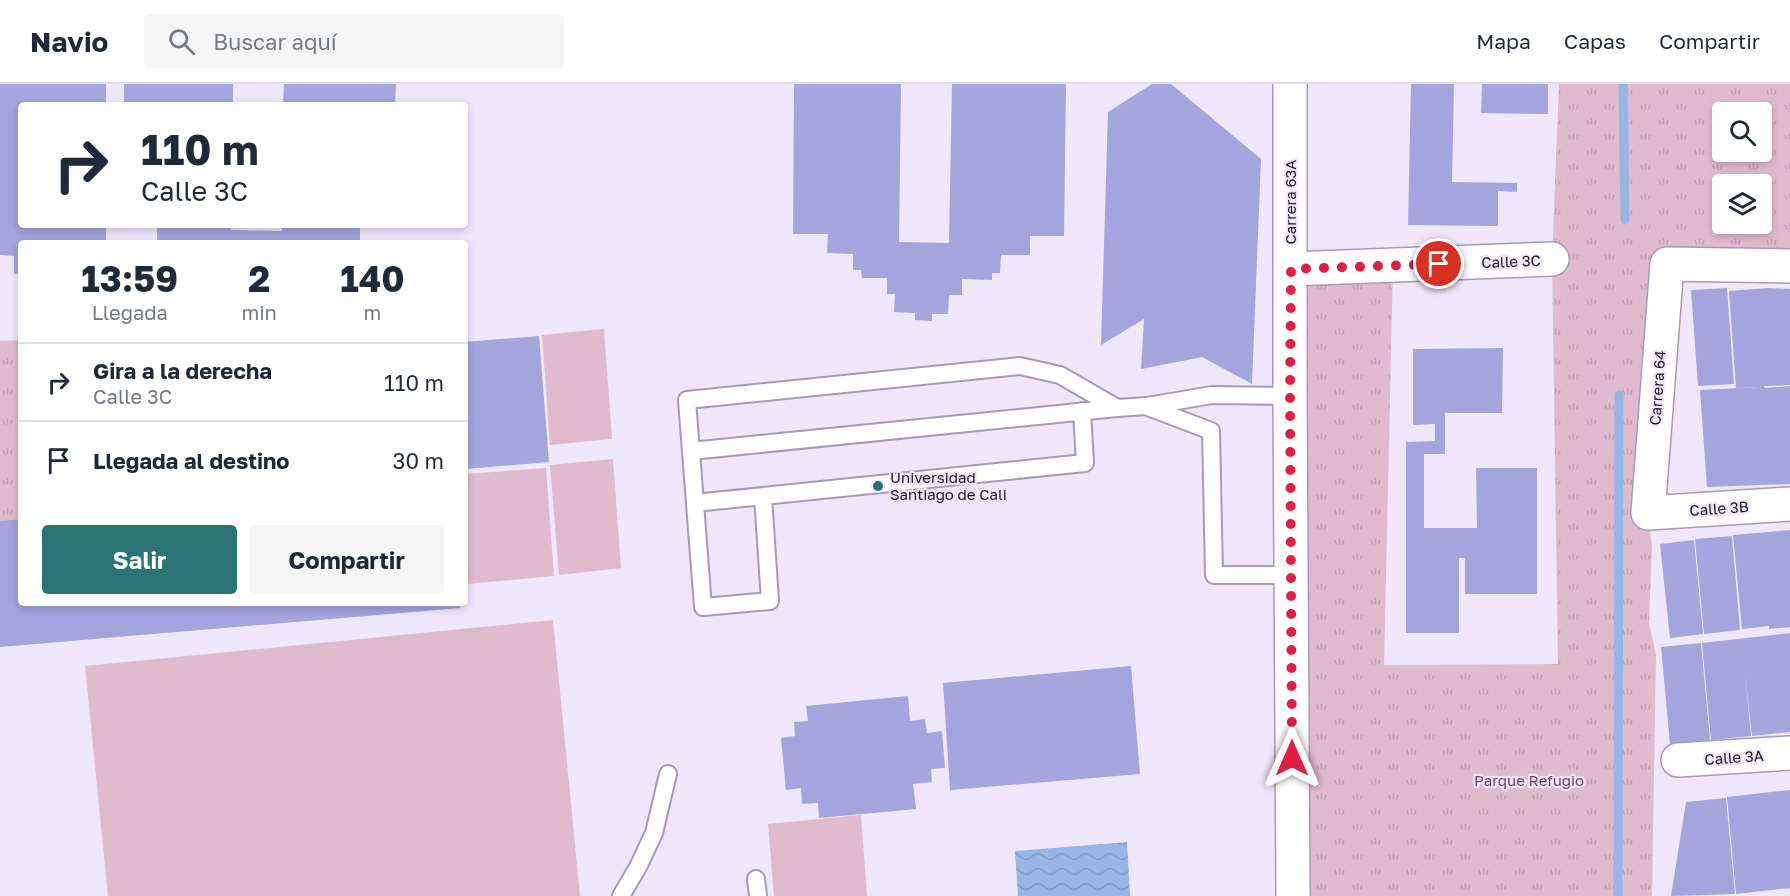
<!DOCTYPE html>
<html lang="es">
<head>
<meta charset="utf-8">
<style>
  :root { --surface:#fff; --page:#f6f6f7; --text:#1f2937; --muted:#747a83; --line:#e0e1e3; --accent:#2a7474 }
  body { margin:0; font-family:"Golos Text",sans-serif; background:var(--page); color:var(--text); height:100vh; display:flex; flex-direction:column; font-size:22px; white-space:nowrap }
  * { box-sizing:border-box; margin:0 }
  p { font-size:20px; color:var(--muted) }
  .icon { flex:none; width:33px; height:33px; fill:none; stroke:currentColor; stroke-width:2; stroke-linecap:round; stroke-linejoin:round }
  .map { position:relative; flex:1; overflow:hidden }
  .drawer { position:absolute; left:18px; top:156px; width:450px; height:366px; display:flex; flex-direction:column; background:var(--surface); border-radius:6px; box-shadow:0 3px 9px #0003 }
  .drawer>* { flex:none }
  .hud { position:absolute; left:18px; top:18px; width:450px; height:126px; border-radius:6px; box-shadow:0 3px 9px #0003; background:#fff; color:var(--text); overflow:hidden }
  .tools { position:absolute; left:1712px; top:18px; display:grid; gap:12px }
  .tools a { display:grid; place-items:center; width:60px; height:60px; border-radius:6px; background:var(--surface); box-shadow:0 3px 9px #0003; font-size:30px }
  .pin { position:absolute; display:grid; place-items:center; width:51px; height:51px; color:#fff; margin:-26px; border:3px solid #fff; border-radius:50%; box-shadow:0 2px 6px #0007 }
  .me { position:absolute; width:66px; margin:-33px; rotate:0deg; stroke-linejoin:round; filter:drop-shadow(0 0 4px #0008) }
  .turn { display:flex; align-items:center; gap:21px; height:126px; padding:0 24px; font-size:27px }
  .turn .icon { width:78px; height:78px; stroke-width:2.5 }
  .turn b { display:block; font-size:42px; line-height:51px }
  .eta { display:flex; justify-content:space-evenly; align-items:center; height:102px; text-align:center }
  .eta b { font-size:36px; font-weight:700; line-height:42px }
  .action { display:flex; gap:12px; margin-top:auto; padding:12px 24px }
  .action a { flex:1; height:69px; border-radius:6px; background:var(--accent); color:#fff; font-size:24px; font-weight:700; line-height:69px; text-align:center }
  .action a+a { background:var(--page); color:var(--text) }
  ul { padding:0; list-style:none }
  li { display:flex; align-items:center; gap:18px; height:78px; padding:0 24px; border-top:2px solid var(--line) }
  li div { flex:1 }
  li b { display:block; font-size:22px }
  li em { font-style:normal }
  header { display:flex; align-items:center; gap:36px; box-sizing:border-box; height:84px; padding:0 30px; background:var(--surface); border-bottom:2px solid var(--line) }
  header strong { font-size:28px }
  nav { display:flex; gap:33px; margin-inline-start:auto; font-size:21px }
  .search { width:420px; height:54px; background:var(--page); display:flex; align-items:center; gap:15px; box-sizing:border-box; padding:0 21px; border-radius:6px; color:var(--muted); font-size:22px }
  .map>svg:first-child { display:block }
  .grass { fill:url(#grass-tufts); fill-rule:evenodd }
  .pitch { fill:#e0bbcd }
  .water { fill:url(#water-waves) }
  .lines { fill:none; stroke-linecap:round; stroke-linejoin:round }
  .stream { stroke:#97b5e7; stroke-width:9 }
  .building { fill:#a3a5dc }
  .service-casing { stroke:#a799b9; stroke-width:20 }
  .minor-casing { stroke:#a799b9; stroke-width:36 }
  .service { stroke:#fff; stroke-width:16 }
  .minor { stroke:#fff; stroke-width:33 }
  .route { stroke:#e11d48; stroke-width:10; stroke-dasharray:0 18 }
  .poi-dot { fill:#2a7474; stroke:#efe7fb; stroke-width:2 }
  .labels { text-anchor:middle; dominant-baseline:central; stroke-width:4.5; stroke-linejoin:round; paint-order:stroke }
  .street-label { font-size:15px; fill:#1b1622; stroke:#efe7fb }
  .poi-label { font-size:15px; fill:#1b1622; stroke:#efe7fb; text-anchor:start }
  .park-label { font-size:15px; fill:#823b63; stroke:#efe7fb }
</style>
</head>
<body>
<header>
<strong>Navio</strong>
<div class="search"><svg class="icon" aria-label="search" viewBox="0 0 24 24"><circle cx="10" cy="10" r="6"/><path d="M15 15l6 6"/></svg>Buscar aquí</div>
<nav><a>Mapa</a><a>Capas</a><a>Compartir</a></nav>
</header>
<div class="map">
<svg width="1790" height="812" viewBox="0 0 1790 812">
  <defs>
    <pattern id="grass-tufts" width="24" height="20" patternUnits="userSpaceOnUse" patternTransform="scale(1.5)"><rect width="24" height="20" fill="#e0bbcd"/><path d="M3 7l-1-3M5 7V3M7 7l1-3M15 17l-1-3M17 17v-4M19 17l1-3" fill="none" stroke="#c0a0b0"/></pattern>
    <pattern id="water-waves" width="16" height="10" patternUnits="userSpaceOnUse" patternTransform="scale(1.5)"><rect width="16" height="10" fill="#97b5e7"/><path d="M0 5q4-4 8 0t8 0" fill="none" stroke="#829bc6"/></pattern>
  </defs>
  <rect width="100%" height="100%" fill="#efe7fb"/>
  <path class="grass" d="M 1559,0 L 1790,0 L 1790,182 L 1667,180 L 1648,429 L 1652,463 L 1649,539 L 1656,571 L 1652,812 L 1293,812 L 1291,185 L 1393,181 L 1384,581 L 1558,580 L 1552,175 ZM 1722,28 L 1761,28 L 1761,68 L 1722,68 ZM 1722,100 L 1761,100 L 1761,140 L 1722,140 Z
    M 21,256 L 21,435 L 0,437 L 0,257 Z"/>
  <path class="pitch" d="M 604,245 L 612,355 L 550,361 L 542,251 Z
    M 613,375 L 621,484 L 559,491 L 550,381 Z
    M 546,384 L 554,492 L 468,500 L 465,457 L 465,390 Z
    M 553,536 L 580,812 L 108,812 L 85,582 Z
    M 861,731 L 867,812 L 774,812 L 768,740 Z"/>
  <path class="water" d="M 1127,758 L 1130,812 L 1018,812 L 1015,767 Z"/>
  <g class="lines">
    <path class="stream" d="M 1623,0 L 1625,136
      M 1618,812 L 1619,311"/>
  </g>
  <path class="building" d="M 0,0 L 106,0 L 106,21 L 21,21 L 21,141 L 106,141 L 106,159 L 21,159 L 21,190 L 14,190 L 14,172 L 0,171 Z
    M 124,0 L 233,0 L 233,21 L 124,21 Z
    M 284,0 L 396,0 L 395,21 L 283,21 Z
    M 794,0 L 901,0 L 899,158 L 949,159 L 952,0 L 1066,0 L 1064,152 L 1030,152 L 1030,171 L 1001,171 L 1000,189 L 992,189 L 992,196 L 962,195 L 962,211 L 949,211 L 948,230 L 932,230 L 932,237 L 915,236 L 915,229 L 894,228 L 895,210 L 887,210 L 887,194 L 862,194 L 861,186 L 853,186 L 853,170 L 827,169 L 828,150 L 793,150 Z
    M 1152,0 L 1171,0 L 1261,75 L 1252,300 L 1202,273 L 1141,285 L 1144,235 L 1101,261 L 1108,28 Z
    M 1411,0 L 1454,0 L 1452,98 L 1517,99 L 1517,108 L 1498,107 L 1498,142 L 1408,141 Z
    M 1482,0 L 1548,0 L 1548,30 L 1481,29 Z
    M 157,141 L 231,141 L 231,146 L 282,147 L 282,141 L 360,141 L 360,159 L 183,159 L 183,157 L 157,157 Z
    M 1727,204 L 1734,300 L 1698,302 L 1691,206 Z
    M 1769,204 L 1790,205 L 1790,301 L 1764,302 L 1765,304 L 1790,302 L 1790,400 L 1707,403 L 1700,306 L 1759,303 L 1736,304 L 1729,207 Z
    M 539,252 L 549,378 L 465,385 L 465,258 Z
    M 1503,264 L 1502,329 L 1445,329 L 1445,370 L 1424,370 L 1424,444 L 1477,444 L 1476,384 L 1537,384 L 1537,510 L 1465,510 L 1465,474 L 1459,474 L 1459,549 L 1406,549 L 1406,358 L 1435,357 L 1435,340 L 1413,341 L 1413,265 Z
    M 21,435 L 21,519 L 460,519 L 460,524 L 0,563 L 0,437 Z
    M 1790,446 L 1790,543 L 1769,545 L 1769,542 L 1742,545 L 1733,451 Z
    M 1732,452 L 1740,546 L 1704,550 L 1695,455 Z
    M 1694,456 L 1703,550 L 1670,554 L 1660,460 Z
    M 1790,549 L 1790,648 L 1752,652 L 1745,589 L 1751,652 L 1711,656 L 1702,559 Z
    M 1701,559 L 1710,656 L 1670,660 L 1661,563 Z
    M 1131,582 L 1140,690 L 950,706 L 943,599 Z
    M 908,612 L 910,637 L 925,635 L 927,649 L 942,647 L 945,684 L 931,685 L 932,698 L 913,700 L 916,725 L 819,734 L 818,719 L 802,720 L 801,704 L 786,706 L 781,654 L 795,652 L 794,638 L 808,637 L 806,622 Z
    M 1790,706 L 1790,804 L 1736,810 L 1727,713 Z
    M 1726,714 L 1735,810 L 1671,812 L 1686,718 Z"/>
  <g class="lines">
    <defs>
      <path id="service" d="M 1148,323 L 1211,347 L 1214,491 L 1291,491
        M 691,367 L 1117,324
        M 763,412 L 770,517 L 703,523 L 687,316 L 1020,282 L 1060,291 L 1117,324 L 1147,322 L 1212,311 L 1290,312
        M 695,419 L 1085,379 L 1082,327
        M 756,795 L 758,812
        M 621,812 L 639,781 L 654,749 L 668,690"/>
      <path id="minor" d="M 1290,0 L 1290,312 L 1293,812
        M 1790,182 L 1667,180 L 1648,429 L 1790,420
        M 1291,185 L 1552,175
        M 1678,676 L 1790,669"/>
    </defs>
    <use href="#service" class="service-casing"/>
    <use href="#minor" class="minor-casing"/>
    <use href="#service" class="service"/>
    <use href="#minor" class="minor"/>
  </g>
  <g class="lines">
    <path class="route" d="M 1292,674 L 1290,312 L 1291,185 L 1439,180"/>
  </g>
  <circle class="poi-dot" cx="878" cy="402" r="6"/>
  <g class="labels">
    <g class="street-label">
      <text transform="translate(1290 118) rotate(-90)">Carrera 63A</text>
      <text transform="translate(1511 177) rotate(-2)">Calle 3C</text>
      <text transform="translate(1657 304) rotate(-86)">Carrera 64</text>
      <text transform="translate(1719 424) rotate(-4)">Calle 3B</text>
      <text transform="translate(1734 673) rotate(-4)">Calle 3A</text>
    </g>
    <g class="poi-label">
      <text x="890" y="393">Universidad<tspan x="890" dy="17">Santiago de Cali</tspan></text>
    </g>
    <g class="park-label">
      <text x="1529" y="696">Parque Refugio</text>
    </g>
  </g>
</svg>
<div class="tools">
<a><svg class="icon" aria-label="search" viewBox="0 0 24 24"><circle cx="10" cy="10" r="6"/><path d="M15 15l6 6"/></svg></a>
<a><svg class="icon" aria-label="layers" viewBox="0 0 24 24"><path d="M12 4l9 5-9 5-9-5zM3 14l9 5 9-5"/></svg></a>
</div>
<div class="pin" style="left:1439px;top:180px;background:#d93025"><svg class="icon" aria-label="arrive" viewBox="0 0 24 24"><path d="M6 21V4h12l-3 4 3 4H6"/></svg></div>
<svg class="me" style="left:1292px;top:674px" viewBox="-20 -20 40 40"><path d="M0-17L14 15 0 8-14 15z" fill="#e11d48" stroke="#fff" stroke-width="4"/></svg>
<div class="hud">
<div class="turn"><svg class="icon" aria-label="right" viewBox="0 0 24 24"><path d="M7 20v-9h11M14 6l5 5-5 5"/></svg><div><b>110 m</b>Calle 3C</div></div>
</div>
<section class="drawer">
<div class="eta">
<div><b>13:59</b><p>Llegada</p></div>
<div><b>2</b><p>min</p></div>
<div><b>140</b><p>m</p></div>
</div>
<ul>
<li><svg class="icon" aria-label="right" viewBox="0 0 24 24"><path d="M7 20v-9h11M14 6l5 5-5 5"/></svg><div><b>Gira a la derecha</b><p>Calle 3C</p></div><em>110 m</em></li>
<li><svg class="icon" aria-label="arrive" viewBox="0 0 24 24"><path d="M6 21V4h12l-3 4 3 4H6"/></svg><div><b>Llegada al destino</b></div><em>30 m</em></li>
</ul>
<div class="action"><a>Salir</a><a>Compartir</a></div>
</section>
</div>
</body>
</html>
